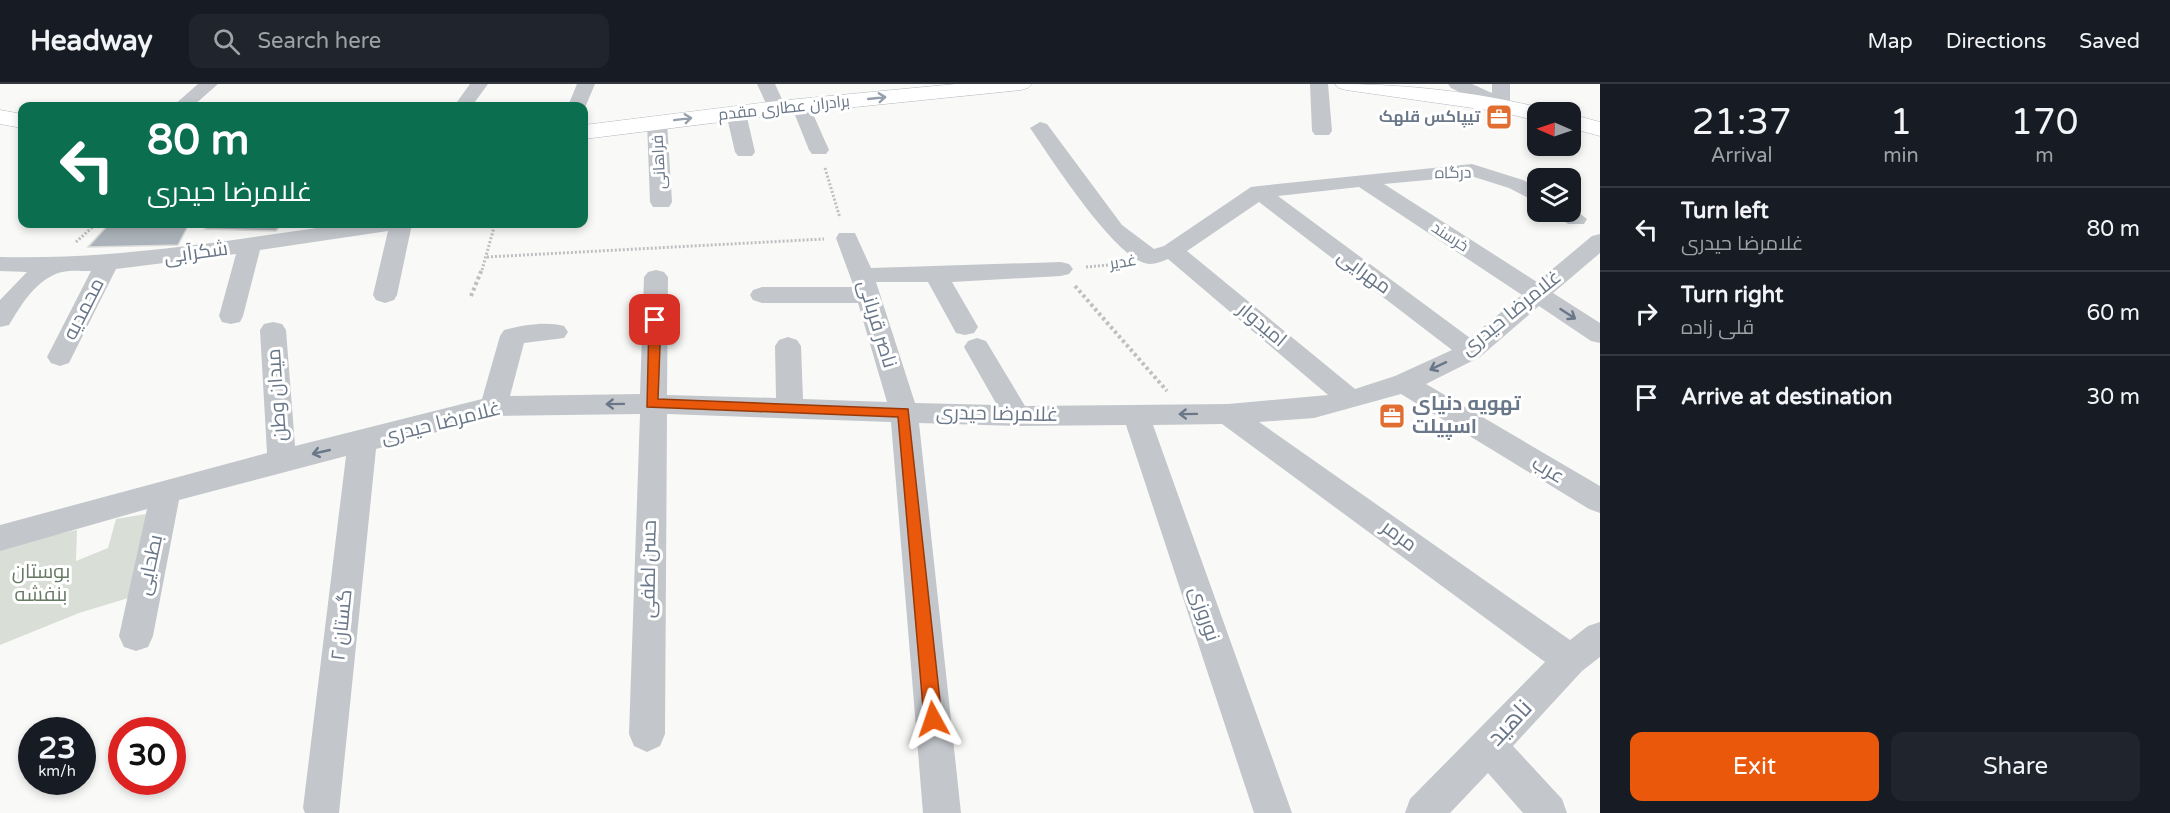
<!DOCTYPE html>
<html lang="en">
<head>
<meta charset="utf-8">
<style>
  :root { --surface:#171b24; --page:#20242c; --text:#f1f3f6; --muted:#9ea1a6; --line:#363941; --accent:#ea580c }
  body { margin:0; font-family:"Varela Round",Cairo,sans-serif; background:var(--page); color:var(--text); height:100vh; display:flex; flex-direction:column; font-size:22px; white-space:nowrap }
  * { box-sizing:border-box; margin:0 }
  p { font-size:20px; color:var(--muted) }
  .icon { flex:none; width:33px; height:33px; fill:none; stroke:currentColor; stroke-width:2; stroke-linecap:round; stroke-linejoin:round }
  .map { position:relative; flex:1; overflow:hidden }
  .details { display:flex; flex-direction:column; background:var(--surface); width:570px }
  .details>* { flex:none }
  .guide { position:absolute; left:18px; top:18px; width:570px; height:126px; border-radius:12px; box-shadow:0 3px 9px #0003; background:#0b6e4f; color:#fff; overflow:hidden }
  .needle { width:39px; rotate:272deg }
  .buttons { position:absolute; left:1527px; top:18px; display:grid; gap:12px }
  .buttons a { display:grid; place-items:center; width:54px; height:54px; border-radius:12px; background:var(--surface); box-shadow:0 3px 9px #0003; font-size:30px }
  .speed { position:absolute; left:18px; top:633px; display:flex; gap:12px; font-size:30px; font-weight:700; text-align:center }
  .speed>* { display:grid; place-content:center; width:78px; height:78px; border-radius:50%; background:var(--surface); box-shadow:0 3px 9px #0003; line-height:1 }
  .speed small { font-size:15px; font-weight:400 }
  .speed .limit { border:9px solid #d22; background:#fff; color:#111 }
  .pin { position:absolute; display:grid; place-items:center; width:51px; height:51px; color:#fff; margin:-26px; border-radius:12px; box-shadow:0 3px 9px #0006 }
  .me { position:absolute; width:66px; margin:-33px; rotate:355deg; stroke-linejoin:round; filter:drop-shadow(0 0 4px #0008) }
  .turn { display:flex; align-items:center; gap:21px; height:126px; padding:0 30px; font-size:27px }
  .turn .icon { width:78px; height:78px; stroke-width:2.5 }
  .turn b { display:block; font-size:42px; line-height:51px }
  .eta { display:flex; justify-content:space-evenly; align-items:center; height:102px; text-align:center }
  .eta b { font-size:36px; font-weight:600; line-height:42px }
  .action { display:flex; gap:12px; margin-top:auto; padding:12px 30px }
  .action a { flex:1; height:69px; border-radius:12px; background:var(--accent); color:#fff; font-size:24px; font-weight:600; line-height:69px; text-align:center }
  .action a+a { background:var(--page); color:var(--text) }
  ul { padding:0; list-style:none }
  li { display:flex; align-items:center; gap:18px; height:84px; padding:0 30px; border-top:2px solid var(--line) }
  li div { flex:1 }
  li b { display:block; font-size:22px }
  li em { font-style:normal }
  header { display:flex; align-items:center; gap:36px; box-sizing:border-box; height:84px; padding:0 30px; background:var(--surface); border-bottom:2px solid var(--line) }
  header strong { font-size:28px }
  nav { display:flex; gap:33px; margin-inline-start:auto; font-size:21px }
  .search { width:420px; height:54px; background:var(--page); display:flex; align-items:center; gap:15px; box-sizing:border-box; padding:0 21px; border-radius:12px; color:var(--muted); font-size:22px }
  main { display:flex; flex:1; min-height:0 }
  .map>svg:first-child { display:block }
  .green { fill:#d9ded6 }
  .building { fill:#abb2b9; stroke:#dbdbd9; stroke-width:1.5 }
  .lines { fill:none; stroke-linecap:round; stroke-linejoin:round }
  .secondary-casing { stroke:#b5babf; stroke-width:1 }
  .path-far1 { stroke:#bdbfc2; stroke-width:3; stroke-dasharray:2 2; stroke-linecap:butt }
  .path { stroke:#bdbfc2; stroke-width:4; stroke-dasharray:3 3; stroke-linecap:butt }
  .street { fill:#c3c6cb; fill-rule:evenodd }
  .secondary { fill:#fff; fill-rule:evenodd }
  .oneway { stroke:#96a0ac }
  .oneway2 { stroke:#697788 }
  .route { fill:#ea580c; stroke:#983908; stroke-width:1.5 }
  .labels { text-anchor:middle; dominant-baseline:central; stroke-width:6; stroke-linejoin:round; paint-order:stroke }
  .far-street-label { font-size:16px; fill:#697788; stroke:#fff }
  .far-poi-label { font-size:16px; font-weight:bold; fill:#697788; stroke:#fff; text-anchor:end }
  .street-label { font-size:20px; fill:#697788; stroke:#fff }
  .poi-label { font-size:20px; font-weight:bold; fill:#697788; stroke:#fff; text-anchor:start }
  .park-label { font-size:20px; fill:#667a64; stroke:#fff }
  .near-street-label { font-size:24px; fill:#697788; stroke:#fff }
</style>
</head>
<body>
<header>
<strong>Headway</strong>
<div class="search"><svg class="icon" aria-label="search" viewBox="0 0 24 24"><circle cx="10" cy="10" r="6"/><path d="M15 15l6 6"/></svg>Search here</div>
<nav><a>Map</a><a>Directions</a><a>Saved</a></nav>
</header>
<main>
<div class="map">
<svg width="1600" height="729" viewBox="0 0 1600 729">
  <rect width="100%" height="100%" fill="#f9faf7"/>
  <path class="green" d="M 146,430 L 135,512 L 79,529 L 0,561 L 0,462 L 77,446 L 76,477 L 108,464 L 116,435 Z"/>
  <path class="building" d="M 109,140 L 189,140 L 178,161 L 88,163 Z
    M 210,140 L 282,140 L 276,147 L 205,145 Z"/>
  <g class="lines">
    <defs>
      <path id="secondary" d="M 956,0 L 1032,0 L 1028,4 L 1021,6 L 777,31 L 584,55 L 584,41 L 777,17 Z
        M 1335,0 C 1407,0 1477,8 1546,25 L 1548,28 L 1538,28 L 1538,37 L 1501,28 L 1346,6 L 1339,4 Z
        M 0,26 L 22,30 L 22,44 L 0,40 Z
        M 1570,30 L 1600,38 L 1600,52 L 1570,44 Z"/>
    </defs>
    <use href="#secondary" class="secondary-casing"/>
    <path class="path-far1" d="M 825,84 L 840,134
      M 76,158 L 96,140
      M 487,173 L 824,155
      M 1086,183 L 1120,180
      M 482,186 L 495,140"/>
    <path class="path" d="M 1075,202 L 1167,307
      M 471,212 L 482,185"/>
    <path class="street" d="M 198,0 L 218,0 L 193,22 L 173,22 Z
      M 470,0 L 488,0 L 472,22 L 454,22 Z
      M 577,0 L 595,0 L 584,26 L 584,22 L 568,22 Z
      M 757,0 L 775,0 L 786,24 L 784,28 L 770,28 Z
      M 1310,0 L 1328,0 L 1332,47 L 1329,51 L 1315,51 L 1312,47 Z
      M 1448,0 L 1472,0 L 1492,9 L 1492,0 L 1510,0 L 1510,21 L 1508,25 L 1494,25 L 1451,4 Z
      M 800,15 L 809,21 L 829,66 L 826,70 L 812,70 L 809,66 L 791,21 Z
      M 736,23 L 746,29 L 755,68 L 752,72 L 738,72 L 735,68 L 726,29 Z
      M 657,32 L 667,38 L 672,118 L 669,123 L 653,123 L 650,118 L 647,38 Z
      M 1040,38 L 1047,40 L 1122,141 L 1154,165 L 1164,162 L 1251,103 L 1259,102 L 1472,80 L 1523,96 L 1538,104 L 1538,119 L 1509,104 L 1471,92 L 1384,100 L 1537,198 L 1592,152 L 1600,150 L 1600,169 L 1553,209 L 1600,239 L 1600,259 L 1591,257 L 1539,222 L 1480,273 L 1426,300 L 1600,402 L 1600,429 L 1589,425 L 1401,310 L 1314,334 L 1259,338 L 1570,556 L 1588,542 L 1600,538 L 1600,573 L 1582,587 L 1513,662 L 1562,715 L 1567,729 L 1523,729 L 1488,689 L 1450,729 L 1405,729 L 1410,715 L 1545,578 L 1222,340 L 1153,341 L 1292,729 L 1254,729 L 1126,341 L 1017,342 L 919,339 L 961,729 L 923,729 L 891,338 L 667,330 L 665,650 L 660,662 L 647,668 L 634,662 L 629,650 L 640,330 L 494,332 L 376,365 L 339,729 L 305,729 L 303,724 L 346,372 L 179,416 L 153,552 L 148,563 L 136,567 L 124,563 L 119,552 L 147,425 L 0,467 L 0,441 L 267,369 L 260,246 L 264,240 L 273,238 L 282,240 L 286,246 L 295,362 L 482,315 L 500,252 L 504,246 C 522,241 546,237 564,242 L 568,248 L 564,254 L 524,259 L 510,312 L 640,310 L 644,193 L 648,188 L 656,186 L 664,188 L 668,193 L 667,311 L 776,314 L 775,262 L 779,256 L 788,253 L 797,256 L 801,262 L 803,315 L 887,318 L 858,219 L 762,219 L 753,216 L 750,211 L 753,206 L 762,203 L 854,203 L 836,154 L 839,149 L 855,149 L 871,184 L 1061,178 L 1069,180 L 1073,185 L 1069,190 L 1061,192 L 952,198 L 978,243 L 974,249 L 965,251 L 956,249 L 928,198 L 876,198 L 915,319 L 997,321 L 964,263 L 968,257 L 977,254 L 986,257 L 1025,322 L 1228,320 L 1328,311 L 1168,175 C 1163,177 1156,180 1150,180 C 1118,180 1049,71 1030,44 ZM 1359,103 L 1522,211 L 1470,254 L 1278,112 ZM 1259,118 L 1452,266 L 1395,292 L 1355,305 L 1187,167 Z
      M 1571,123 L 1587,135 L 1584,140 L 1568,140 L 1552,128 L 1570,128 Z
      M 345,140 L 412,140 L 397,211 L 394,216 L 385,219 L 376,216 L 373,211 L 388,147 L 260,166 L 243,232 L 240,238 L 231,240 L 222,238 L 219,232 L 236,170 L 116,185 L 69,279 L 60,282 L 51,279 L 47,273 L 91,187 C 82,187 71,186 62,188 C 37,194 21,221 9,241 L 0,243 L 0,216 L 27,188 L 0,187 L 0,173 C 117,176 230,156 345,140 Z"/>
    <use href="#secondary" class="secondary"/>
  </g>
  <defs><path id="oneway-shaft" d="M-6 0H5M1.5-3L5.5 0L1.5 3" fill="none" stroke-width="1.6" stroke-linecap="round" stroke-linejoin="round" transform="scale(1.5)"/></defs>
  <g class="oneway">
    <use href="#oneway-shaft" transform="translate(877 14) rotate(-6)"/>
    <use href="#oneway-shaft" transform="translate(683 35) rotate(-7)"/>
  </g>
  <g class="oneway2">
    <use href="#oneway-shaft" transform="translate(1568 230) rotate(33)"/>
    <use href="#oneway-shaft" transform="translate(1438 282) rotate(155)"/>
    <use href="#oneway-shaft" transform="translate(615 320) rotate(179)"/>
    <use href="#oneway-shaft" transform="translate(1188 330) rotate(179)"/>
    <use href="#oneway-shaft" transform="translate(321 368) rotate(167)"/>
  </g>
  <path class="route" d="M 655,232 L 661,236 L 658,315 L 908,325 L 942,635 L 939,641 L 933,643 L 927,641 L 924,635 L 898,333 L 647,323 L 649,236 Z"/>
  <defs>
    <symbol id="office-square" viewBox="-11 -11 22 22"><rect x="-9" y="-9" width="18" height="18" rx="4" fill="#e16e30" stroke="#fff"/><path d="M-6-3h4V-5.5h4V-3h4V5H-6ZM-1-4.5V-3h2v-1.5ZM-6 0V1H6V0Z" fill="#fff"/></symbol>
  </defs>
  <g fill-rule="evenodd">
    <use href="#office-square" x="1484" y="18" width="30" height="30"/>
    <use href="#office-square" x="1377" y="317" width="30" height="30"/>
  </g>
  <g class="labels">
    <g class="far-street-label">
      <text transform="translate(784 24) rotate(-6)">برادران عطاری مقدم</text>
      <text transform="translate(659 78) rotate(-93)">فراهانی</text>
      <text transform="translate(1453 89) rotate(-1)">درگاه</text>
      <text transform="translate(1450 153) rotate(33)">خرسند</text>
      <text transform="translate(1123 178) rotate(-9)">غدیر</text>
    </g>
    <g class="far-poi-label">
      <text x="1480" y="33">تیپاکس قلهک</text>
    </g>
    <g class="street-label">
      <text transform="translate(196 169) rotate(-8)">شکرآبی</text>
      <text transform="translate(1364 188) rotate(36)">مهرایی</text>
      <text transform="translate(84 225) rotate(-63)">محمدیه</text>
      <text transform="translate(1511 229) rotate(-39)">غلامرضا حیدری</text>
      <text transform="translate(877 240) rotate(73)">ناصر قربانی</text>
      <text transform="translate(1262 241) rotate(40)">امیدوار</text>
      <text transform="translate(277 311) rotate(-94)">میدان وطن</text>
      <text transform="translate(997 330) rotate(1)">غلامرضا حیدری</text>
      <text transform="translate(441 339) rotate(-14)">غلامرضا حیدری</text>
      <text transform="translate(1548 386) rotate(31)">عرب</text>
      <text transform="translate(1399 452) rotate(36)">مرمر</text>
      <text transform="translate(150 481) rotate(-78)">بطحایی</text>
      <text transform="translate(649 485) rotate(-89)">حسن لطفی</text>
      <text transform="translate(1204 530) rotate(71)">نوروزی</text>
      <text transform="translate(342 541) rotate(-84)">گستان ۲</text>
    </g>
    <g class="poi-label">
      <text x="1412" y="320">تهویه دنیای<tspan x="1412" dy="23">اسپیلت</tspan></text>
    </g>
    <g class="park-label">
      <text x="41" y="488">بوستان<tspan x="41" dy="23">بنفشه</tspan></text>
    </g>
    <g class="near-street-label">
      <text transform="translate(1510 639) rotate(-47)">ناهید</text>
    </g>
  </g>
</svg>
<div class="buttons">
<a><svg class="needle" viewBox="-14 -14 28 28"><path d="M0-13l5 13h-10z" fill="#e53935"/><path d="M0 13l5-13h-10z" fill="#9ea1a6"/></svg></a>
<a><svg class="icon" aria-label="layers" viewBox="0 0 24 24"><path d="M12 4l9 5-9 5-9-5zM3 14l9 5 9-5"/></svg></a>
</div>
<div class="speed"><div>23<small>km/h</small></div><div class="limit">30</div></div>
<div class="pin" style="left:655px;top:236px;background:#d93025"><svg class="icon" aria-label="arrive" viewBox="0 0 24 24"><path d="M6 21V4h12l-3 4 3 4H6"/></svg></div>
<svg class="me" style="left:933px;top:635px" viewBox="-20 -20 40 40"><path d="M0-17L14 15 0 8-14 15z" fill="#ea580c" stroke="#fff" stroke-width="4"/></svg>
<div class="guide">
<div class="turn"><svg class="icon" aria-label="left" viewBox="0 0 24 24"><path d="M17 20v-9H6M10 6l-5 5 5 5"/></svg><div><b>80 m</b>غلامرضا حیدری</div></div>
</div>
</div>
<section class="details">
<div class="eta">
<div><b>21:37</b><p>Arrival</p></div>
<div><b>1</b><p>min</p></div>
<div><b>170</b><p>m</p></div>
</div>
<ul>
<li><svg class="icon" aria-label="left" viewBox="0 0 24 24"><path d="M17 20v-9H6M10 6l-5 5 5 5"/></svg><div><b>Turn left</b><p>غلامرضا حیدری</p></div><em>80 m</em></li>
<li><svg class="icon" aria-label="right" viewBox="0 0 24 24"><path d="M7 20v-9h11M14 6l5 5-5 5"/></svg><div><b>Turn right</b><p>قلی زاده</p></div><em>60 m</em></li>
<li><svg class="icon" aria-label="arrive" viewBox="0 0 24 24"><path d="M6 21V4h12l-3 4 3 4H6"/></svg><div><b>Arrive at destination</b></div><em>30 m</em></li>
</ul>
<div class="action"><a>Exit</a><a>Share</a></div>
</section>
</main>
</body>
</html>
